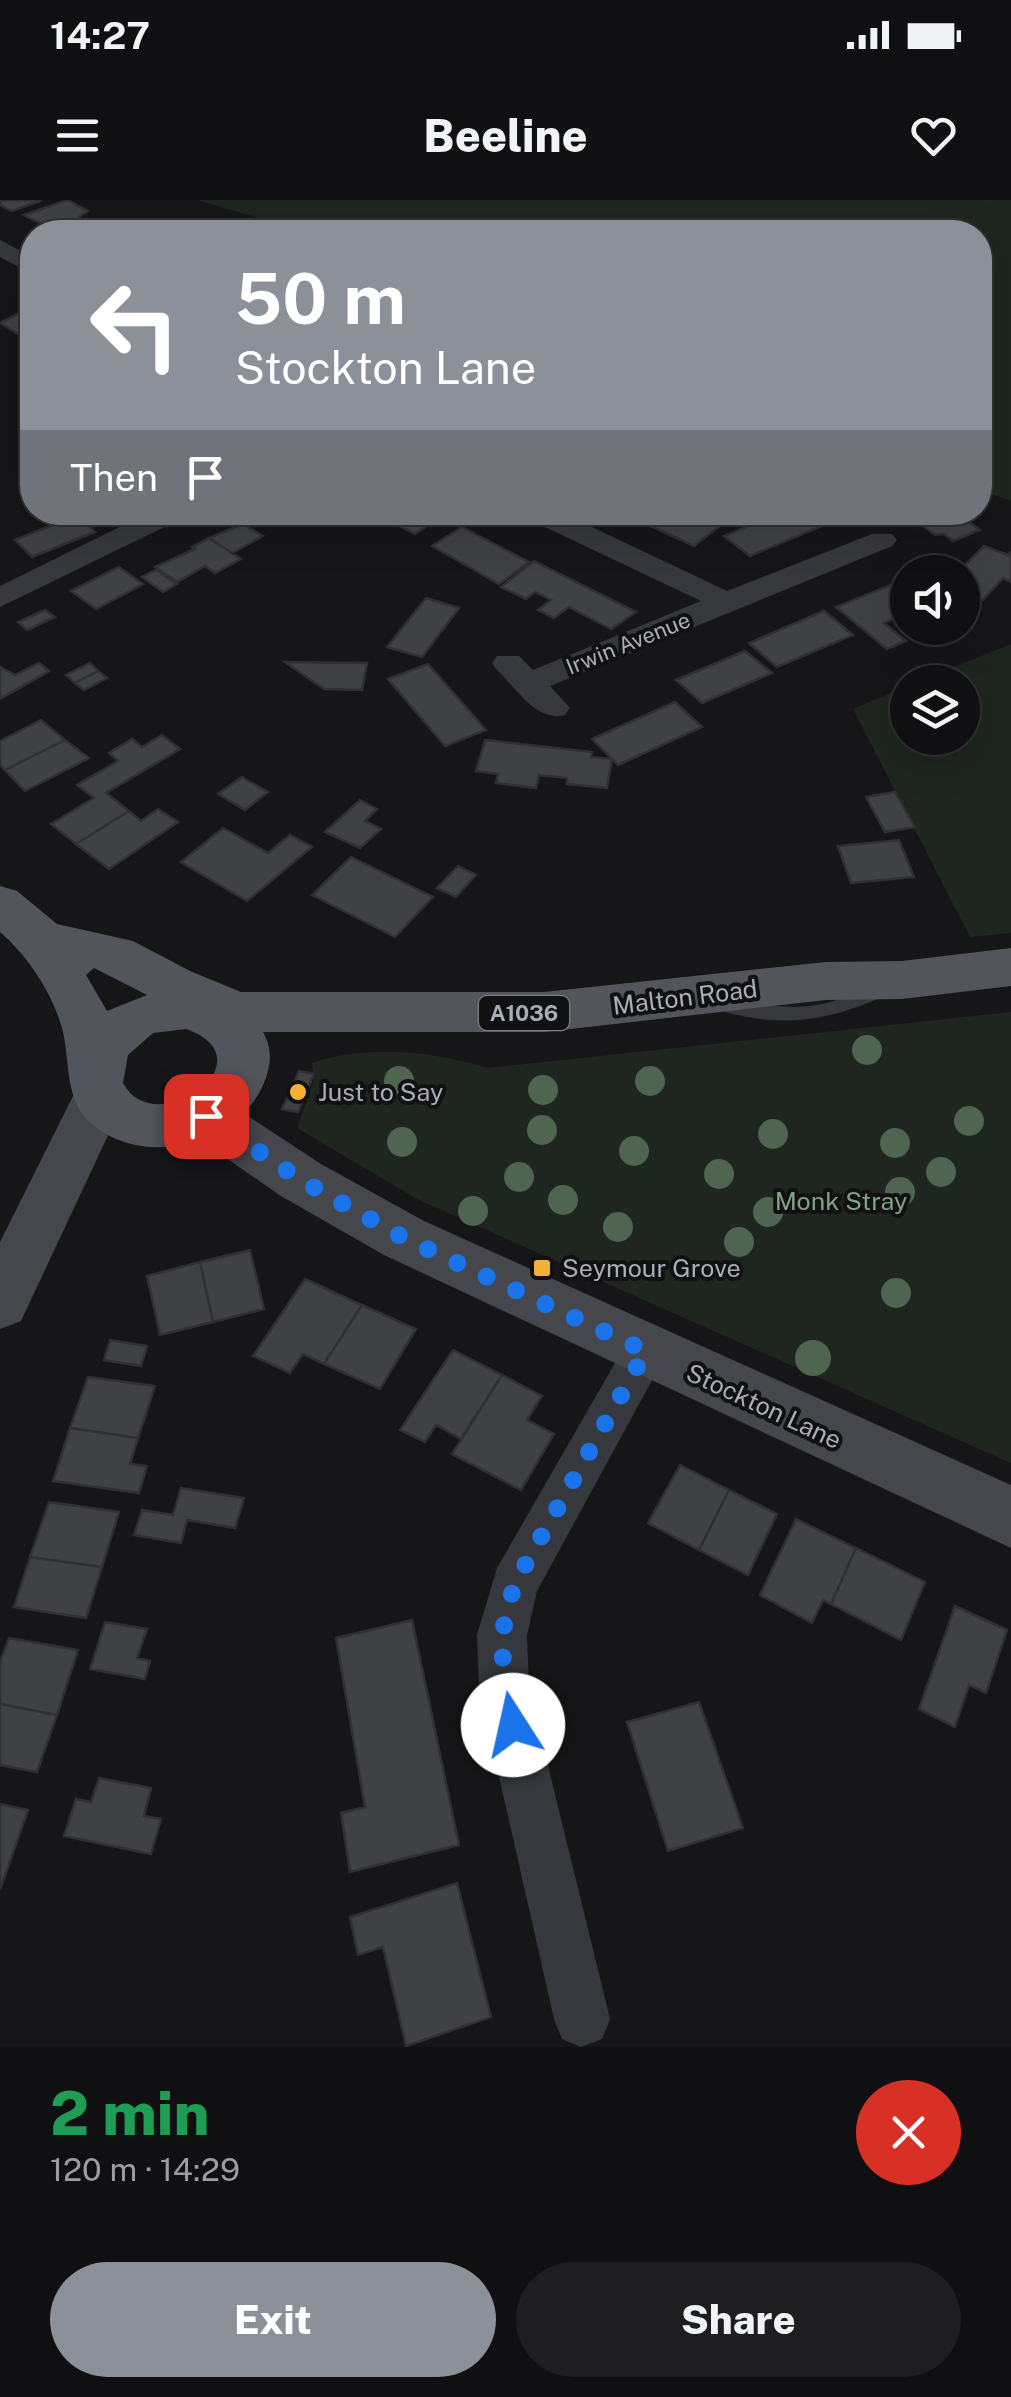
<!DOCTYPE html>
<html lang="en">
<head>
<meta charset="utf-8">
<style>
  :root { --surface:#101012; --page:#1e1e20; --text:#f1f3f6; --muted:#9c9d9f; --line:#303032; --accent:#8c9099 }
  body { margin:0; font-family:"Public Sans",sans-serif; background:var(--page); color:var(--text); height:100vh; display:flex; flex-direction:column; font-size:38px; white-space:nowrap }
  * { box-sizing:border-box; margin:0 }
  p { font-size:32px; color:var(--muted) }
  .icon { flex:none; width:55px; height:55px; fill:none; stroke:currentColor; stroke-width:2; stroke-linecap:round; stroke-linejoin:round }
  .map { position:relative; height:1847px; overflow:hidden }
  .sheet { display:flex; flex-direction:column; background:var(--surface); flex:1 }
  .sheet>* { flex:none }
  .banner { position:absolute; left:20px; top:20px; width:972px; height:305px; border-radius:40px; box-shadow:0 10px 40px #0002,0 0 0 2px var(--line); background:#8c9099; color:#fff; overflow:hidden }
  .controls { position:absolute; left:890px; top:355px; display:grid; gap:20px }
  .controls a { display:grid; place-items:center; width:90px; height:90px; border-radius:50%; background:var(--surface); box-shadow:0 10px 40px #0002,0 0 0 2px var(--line); font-size:50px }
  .pin { position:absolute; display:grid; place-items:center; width:85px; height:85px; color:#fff; margin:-42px; border-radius:20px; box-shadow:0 5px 15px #0006 }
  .me { position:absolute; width:110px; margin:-55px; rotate:350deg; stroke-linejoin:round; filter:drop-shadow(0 0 8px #0008) }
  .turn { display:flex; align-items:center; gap:35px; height:210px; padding:0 50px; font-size:45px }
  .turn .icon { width:130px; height:130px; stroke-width:2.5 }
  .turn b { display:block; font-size:70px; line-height:85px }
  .then { display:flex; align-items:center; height:95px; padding:0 50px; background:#0003; gap:20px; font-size:38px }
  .round { display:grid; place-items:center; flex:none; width:105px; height:105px; border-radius:52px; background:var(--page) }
  .headline { display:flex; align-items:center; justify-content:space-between; height:170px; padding:0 50px }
  h1 { font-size:60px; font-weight:800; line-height:75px; color:#1e9e55 }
  .button { display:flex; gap:20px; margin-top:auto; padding:20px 50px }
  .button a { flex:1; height:115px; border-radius:60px; background:var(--accent); color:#fff; font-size:40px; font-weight:800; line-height:115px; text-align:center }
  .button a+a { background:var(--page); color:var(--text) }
  .status { display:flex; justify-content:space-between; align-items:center; height:70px; padding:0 50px; background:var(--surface); direction:ltr }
  .status svg { height:28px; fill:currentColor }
  header { display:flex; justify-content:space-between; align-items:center; height:130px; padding:0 50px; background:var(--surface); font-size:45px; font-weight:800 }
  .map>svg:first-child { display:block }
  .green { fill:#1e261f }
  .building { fill:#404145; stroke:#303034; stroke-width:2.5 }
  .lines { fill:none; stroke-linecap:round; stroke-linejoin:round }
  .lane { fill:#37383d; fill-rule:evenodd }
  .street { fill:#37383d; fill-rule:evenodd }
  .secondary { fill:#45474d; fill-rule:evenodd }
  .primary { fill:#53555c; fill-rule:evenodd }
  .tree { fill:#506452 }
  .route { stroke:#1a73e8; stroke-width:18; stroke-dasharray:0 32.4 }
  .poi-dot { fill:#f2b134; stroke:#111113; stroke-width:4 }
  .labels { text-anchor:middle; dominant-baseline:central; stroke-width:8; stroke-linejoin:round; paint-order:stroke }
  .far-street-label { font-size:22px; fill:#a8adb8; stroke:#111113 }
  .shield { fill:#111113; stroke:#7b7e86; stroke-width:2.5 }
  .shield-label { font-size:22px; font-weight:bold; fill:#a8adb8 }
  .street-label { font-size:25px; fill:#a8adb8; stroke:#111113 }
  .poi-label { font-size:25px; fill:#a8adb8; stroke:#111113; text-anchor:start }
  .park-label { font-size:25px; fill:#7fa381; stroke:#111113 }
</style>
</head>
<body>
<div class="status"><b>14:27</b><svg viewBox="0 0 49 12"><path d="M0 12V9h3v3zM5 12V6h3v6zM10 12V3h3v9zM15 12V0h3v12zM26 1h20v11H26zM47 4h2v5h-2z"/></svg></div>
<header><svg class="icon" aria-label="menu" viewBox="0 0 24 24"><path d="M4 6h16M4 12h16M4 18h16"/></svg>Beeline<svg class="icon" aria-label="heart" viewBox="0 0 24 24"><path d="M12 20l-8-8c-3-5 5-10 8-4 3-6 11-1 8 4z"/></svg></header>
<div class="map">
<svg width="1011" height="1847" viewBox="0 0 1011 1847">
  <rect width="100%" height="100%" fill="#161618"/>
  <path class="green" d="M 197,0 L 1011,0 L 1011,301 L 980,290 L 980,32 L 306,32 Z
    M 1011,444 L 1011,733 L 970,737 L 853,509 L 907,486 L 908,538 L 962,538 L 962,482 L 917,482 Z
    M 1011,812 L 1011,1263 L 417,999 L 297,928 L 314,879 L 312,863 C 367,844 433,851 488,868 Z"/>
  <path class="building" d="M 0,0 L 39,0 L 40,1 L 12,11 L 0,5 Z
    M 67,0 L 88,11 L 79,17 L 106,32 L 57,32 L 24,15 Z
    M 26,110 L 32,114 L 32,131 L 22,136 L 0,123 Z
    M 74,312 L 95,332 L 32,357 L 15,340 L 60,322 L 53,314 Z
    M 259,312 L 301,312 L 279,325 Z
    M 373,312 L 442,312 L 445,314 L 415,334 Z
    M 620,312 L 709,312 L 727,320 L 694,346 Z
    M 782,312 L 803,312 L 822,326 L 750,356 L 724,336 Z
    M 906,312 L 956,312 L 980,330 L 953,341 L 944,334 L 935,335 Z
    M 243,324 L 263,336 L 232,353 L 209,338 Z
    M 462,327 L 529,362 L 499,384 L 432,346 Z
    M 209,338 L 241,359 L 215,373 L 205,366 L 177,382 L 155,367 L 195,349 L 192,347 Z
    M 984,346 L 1008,355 L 1011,352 L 1011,382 L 1003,378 L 983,400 L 962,391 L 962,372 L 958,372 Z
    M 534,361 L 636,412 L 611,429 L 569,407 L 554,418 L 538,410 L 551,400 L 535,392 L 526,399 L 501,387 Z
    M 119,367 L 143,384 L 96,409 L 71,391 Z
    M 156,370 L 177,384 L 163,392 L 142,377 Z
    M 908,378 L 908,413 L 884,423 L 906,441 L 887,449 L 836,407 Z
    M 426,398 L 459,408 L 422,457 L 387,447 Z
    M 45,410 L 55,417 L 27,430 L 18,422 Z
    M 824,411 L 853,435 L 777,467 L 749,443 Z
    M 745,451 L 772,473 L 702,503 L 676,480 Z
    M 285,462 L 367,463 L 362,490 L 324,489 Z
    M 39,463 L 49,471 L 0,499 L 0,467 L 15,475 Z
    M 90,463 L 98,471 L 75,483 L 66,475 Z
    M 428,464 L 486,530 L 445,546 L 388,479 Z
    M 98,471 L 107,478 L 84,490 L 75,483 Z
    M 675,502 L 702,527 L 618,565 L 592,539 Z
    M 41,520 L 65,540 L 5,570 L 0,565 L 0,541 Z
    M 162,535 L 180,549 L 106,593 L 129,611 L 76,644 L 51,624 L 94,598 L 77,585 L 118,561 L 109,553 L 132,539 L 142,547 Z
    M 65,540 L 89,558 L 25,591 L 5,570 Z
    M 485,540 L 592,552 L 591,557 L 612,559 L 607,588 L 567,584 L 567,578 L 539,575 L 536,588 L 496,583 L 498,574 L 476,571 Z
    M 242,577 L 268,592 L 245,610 L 218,594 Z
    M 895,592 L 915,627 L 885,632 L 866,597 Z
    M 360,600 L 377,609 L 365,621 L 381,629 L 360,648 L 325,632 Z
    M 158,609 L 178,622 L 109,669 L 76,644 L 129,611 L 141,621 Z
    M 223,628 L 268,653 L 290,635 L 312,647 L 247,701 L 181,662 Z
    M 899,640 L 914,677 L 851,683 L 838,646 Z
    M 351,657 L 433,697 L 395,737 L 312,695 Z
    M 458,666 L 476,675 L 456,697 L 437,688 Z
    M 299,871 L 314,874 L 298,912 L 282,909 Z
    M 250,1050 L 264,1109 L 213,1122 L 200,1062 Z
    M 200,1062 L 213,1122 L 160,1135 L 147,1076 Z
    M 305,1079 L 362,1105 L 324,1164 L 303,1154 L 290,1173 L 253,1156 Z
    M 362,1105 L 416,1129 L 380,1189 L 324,1164 Z
    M 110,1140 L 147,1146 L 141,1166 L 104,1160 Z
    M 453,1150 L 502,1175 L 461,1239 L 436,1225 L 425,1242 L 400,1230 Z
    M 502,1175 L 542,1196 L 527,1220 L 554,1234 L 521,1290 L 452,1254 Z
    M 88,1177 L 155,1186 L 138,1238 L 70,1228 Z
    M 70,1228 L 138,1238 L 130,1264 L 147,1266 L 139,1293 L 53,1281 Z
    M 680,1265 L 729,1290 L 699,1350 L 648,1323 Z
    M 181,1288 L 244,1298 L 235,1328 L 187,1320 L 181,1343 L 134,1335 L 142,1310 L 173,1315 Z
    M 729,1290 L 777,1314 L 748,1375 L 699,1350 Z
    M 49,1302 L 119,1312 L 102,1367 L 30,1357 Z
    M 796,1319 L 856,1348 L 831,1404 L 823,1400 L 812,1423 L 760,1395 Z
    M 856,1348 L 925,1382 L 901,1440 L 831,1404 Z
    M 30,1357 L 102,1367 L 86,1418 L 14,1407 Z
    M 955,1406 L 1007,1430 L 986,1493 L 969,1485 L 955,1527 L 919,1509 Z
    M 412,1420 L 459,1645 L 350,1672 L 341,1613 L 365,1607 L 336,1438 Z
    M 105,1422 L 147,1429 L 137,1458 L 150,1461 L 145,1479 L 90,1469 Z
    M 9,1438 L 78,1450 L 57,1515 L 0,1504 L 0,1462 Z
    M 699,1502 L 743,1628 L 668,1651 L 627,1522 Z
    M 0,1504 L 57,1515 L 37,1572 L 0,1565 Z
    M 99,1578 L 151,1588 L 144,1616 L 161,1619 L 151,1654 L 64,1636 L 76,1599 L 91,1602 Z
    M 0,1604 L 28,1610 L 0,1690 Z
    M 457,1683 L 491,1817 L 406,1846 L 383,1747 L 358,1755 L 350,1717 Z"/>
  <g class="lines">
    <path class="lane" d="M 882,782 L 891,789 L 889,794 C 825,823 779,829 711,808 L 709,803 L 718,796 C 758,805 797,813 837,800 C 853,795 867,787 882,782 Z"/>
    <path class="street" d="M 0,40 L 32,57 L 32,74 L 0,57 Z
      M 150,312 L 187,312 L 183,318 L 0,407 L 0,386 Z
      M 522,312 L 560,312 L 727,391 L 872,334 L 892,334 L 897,340 L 892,346 L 550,486 L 570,508 L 565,515 C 537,523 516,488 497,470 L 492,463 L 497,456 L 519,456 L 533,470 L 701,401 L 526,318 Z
      M 646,1131 L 662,1137 L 668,1151 L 537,1391 L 527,1435 L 529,1488 L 610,1819 L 602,1839 L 581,1847 L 562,1839 L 554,1819 L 479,1488 L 477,1435 L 497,1368 L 630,1137 Z"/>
    <path class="secondary" d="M 99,876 L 118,882 L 126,897 L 21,1121 L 0,1129 L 0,1042 L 80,882 Z
      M 206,894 L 225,901 L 321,964 L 424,1021 L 1011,1285 L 1011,1348 L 384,1055 L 281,996 L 187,931 L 179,916 L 187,901 Z"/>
    <path class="primary" d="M 0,686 L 17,691 L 57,724 L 133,741 L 190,771 L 241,792 L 544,792 L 826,762 L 902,761 L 1011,748 L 1011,786 L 902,799 L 826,800 L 544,832 L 263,832 C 273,850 271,865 264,883 C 238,945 148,968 94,926 C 63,902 71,861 62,828 C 52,792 27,755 0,732 ZM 94,768 L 147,795 L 107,811 L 86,775 ZM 186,829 C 273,860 154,943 123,883 L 128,855 L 153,833 Z"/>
  </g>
  <g class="tree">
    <circle cx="867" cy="850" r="15"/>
    <circle cx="399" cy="881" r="15"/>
    <circle cx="650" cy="881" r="15"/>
    <circle cx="543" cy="890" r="15"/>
    <circle cx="969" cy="921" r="15"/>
    <circle cx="542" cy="930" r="15"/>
    <circle cx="773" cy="934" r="15"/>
    <circle cx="402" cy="942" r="15"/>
    <circle cx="895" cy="943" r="15"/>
    <circle cx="634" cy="951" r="15"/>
    <circle cx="941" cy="972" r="15"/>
    <circle cx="719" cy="974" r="15"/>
    <circle cx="519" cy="977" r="15"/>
    <circle cx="900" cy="992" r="15"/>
    <circle cx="563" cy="1000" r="15"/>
    <circle cx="473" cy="1011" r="15"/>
    <circle cx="768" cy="1012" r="15"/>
    <circle cx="618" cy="1027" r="15"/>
    <circle cx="739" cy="1042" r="15"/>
    <circle cx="896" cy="1093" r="15"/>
    <circle cx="813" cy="1158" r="18"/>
  </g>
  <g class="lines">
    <path class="route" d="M 206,916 L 301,980 L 404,1038 L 646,1151 L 514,1385 L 502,1434 L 504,1488 L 513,1525"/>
  </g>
  <g class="poi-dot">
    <circle cx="298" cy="892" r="10"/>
    <rect x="532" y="1058" width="20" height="20" rx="5"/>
  </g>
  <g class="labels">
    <g class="far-street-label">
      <text transform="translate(628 443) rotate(-22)">Irwin Avenue</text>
    </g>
    <rect class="shield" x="479" y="796" width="90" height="34" rx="8"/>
    <g class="shield-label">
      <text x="524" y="813">A1036</text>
    </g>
    <g class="street-label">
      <text transform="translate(685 797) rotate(-7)">Malton Road</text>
      <text transform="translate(764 1206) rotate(25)">Stockton Lane</text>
    </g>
    <g class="poi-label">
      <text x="318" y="892">Just to Say</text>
      <text x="562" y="1068">Seymour Grove</text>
    </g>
    <g class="park-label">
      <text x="841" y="1001">Monk Stray</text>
    </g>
  </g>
</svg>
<div class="controls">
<a><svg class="icon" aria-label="sound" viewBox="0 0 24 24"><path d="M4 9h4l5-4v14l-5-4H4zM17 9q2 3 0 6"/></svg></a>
<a><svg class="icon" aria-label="layers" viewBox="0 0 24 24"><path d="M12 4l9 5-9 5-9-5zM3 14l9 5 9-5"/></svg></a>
</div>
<div class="pin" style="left:206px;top:916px;background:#d93025"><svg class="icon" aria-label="arrive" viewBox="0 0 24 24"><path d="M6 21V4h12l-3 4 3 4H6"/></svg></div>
<svg class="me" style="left:513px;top:1525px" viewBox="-20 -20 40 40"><circle r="19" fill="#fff"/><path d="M0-13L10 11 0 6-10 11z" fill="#1a73e8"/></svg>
<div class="banner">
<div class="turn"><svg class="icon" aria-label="left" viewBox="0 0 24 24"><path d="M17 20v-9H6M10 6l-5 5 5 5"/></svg><div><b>50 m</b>Stockton Lane</div></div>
<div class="then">Then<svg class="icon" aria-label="arrive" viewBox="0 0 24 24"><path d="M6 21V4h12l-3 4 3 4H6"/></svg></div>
</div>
</div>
<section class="sheet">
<div class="headline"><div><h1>2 min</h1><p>120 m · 14:29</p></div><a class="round" style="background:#d93025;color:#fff"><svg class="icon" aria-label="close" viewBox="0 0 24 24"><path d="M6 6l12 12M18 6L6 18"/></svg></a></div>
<div class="button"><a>Exit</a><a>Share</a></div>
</section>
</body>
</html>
